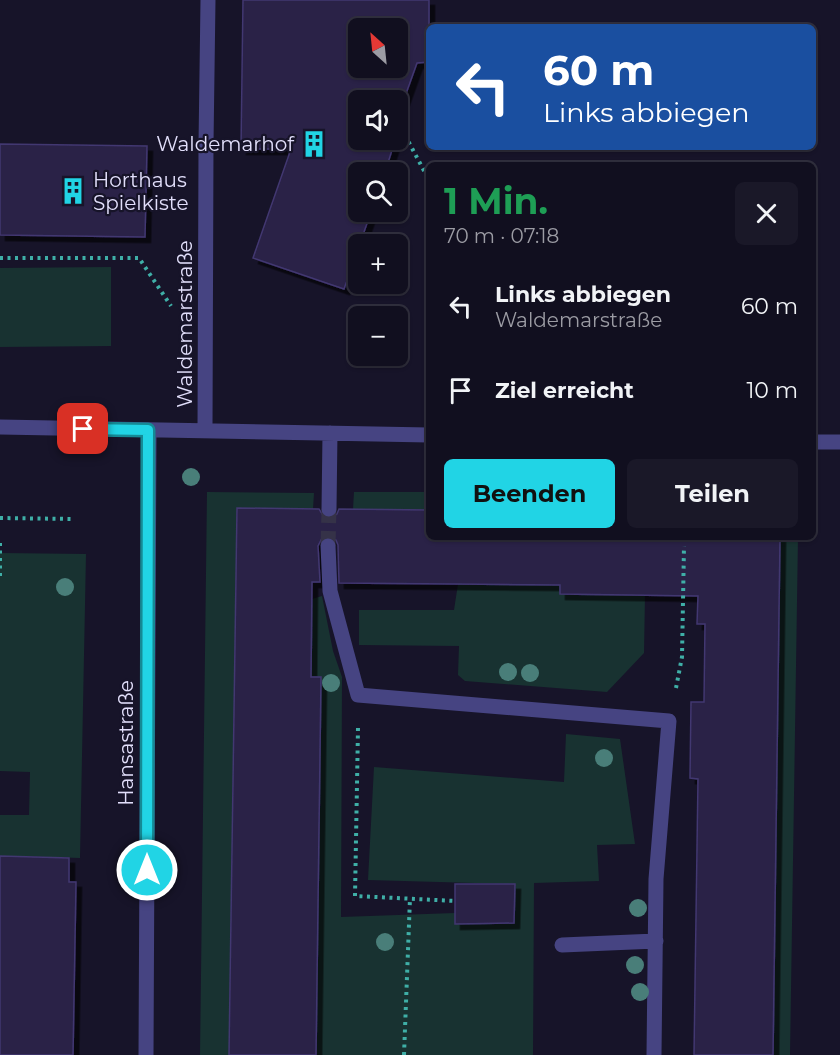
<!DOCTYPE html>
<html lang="de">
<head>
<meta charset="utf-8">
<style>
  :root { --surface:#110f1f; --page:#1a1828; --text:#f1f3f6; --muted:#9c9ca4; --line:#302f3d; --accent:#21d4e5 }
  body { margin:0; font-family:Montserrat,sans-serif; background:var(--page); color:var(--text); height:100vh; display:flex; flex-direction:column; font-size:22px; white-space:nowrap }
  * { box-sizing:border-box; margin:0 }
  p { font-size:20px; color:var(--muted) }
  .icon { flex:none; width:33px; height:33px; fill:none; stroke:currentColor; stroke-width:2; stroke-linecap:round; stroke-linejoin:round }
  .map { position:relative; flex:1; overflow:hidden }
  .sheet { position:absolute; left:426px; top:162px; width:390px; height:378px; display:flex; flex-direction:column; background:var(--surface); border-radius:9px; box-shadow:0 2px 4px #0004,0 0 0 2px var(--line) }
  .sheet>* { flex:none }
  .hud { position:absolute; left:426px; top:24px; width:390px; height:126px; border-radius:9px; box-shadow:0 2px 4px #0004,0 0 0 2px var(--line); background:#1a4fa0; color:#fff; overflow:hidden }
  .needle { width:39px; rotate:333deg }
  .controls { position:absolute; left:348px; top:18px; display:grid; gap:12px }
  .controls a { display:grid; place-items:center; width:60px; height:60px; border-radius:9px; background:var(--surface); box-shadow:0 2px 4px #0004,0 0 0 2px var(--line); font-size:30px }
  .pin { position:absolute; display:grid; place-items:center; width:51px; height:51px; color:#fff; margin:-26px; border-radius:12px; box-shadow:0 3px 9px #0006 }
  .me { position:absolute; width:66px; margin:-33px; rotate:0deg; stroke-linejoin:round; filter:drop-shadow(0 0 4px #0008) }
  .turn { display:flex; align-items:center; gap:21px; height:126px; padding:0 18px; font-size:27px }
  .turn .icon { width:78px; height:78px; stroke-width:2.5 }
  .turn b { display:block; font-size:42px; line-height:51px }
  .round { display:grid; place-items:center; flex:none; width:63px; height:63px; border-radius:9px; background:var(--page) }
  .summary { display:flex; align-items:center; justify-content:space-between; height:102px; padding:0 18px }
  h1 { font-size:36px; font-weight:700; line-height:45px; color:#1e9e55 }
  .action { display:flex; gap:12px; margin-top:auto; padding:12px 18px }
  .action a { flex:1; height:69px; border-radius:9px; background:var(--accent); color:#111; font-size:24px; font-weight:700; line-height:69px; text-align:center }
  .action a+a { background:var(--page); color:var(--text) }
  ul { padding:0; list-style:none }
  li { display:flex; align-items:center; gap:18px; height:84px; padding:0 18px }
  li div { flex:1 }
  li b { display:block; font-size:22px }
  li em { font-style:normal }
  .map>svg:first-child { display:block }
  .green { fill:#183231 }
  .building { fill:#292247; stroke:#423771; stroke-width:1.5; fill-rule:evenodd; filter:url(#shadow) }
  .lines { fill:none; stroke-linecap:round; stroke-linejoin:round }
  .minor-tunnel { stroke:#353248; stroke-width:15; stroke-dasharray:15 8; stroke-linecap:butt }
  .path { stroke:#3fafa7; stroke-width:4; stroke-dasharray:3 4.5; stroke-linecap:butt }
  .minor { stroke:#464482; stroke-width:15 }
  .tree { fill:#497e79 }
  .route-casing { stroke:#158a95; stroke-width:15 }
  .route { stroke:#21d4e5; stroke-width:10 }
  .labels { text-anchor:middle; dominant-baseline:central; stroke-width:4.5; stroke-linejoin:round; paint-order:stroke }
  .poi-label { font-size:20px; fill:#e2dffb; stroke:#171429; text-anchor:end }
  .street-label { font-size:20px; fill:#e2dffb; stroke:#171429 }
</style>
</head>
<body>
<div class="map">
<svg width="840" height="1055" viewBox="0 0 840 1055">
  <defs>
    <filter id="shadow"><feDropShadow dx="5.5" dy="5.5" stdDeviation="0" flood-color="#0009"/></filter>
  </defs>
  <rect width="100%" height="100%" fill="#171429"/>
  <path class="green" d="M 111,267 L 111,346 L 0,347 L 0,268 Z
    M 207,492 L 314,493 L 313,509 L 237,508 L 229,1055 L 200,1055 Z
    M 354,492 L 429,492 L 429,510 L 353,509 Z
    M 780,537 L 798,537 L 790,1055 L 773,1055 Z
    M 0,553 L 86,554 L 80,858 L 16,856 L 0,879 L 0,815 L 29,815 L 30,772 L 0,771 Z
    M 458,584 L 560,585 L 560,594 L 645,595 L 644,653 L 607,692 L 465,681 L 458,675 L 459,646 L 359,645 L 359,610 L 454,610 Z
    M 322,596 L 333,651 L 342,677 L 341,917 L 455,913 L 455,924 L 514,923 L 514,884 L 368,880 L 374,767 L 564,782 L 566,734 L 620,739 L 635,844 L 597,845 L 599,881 L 534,883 L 533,1055 L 307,1055 L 312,599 Z"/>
  <path class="building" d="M 243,0 L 429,0 L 429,62 L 417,63 L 398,116 L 398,100 L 358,100 L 358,140 L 389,140 L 386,147 L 393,147 L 385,172 L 358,172 L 358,212 L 371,212 L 344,289 L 253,258 L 291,149 L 241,149 ZM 358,28 L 398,28 L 398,68 L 358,68 Z
    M 0,144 L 147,146 L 145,237 L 0,235 Z
    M 237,508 L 319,509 L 324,517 L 329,519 L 337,514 L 339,509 L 429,510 L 429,537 L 780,537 L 773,1055 L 694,1055 L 698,779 L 690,778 L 691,702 L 704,702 L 705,624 L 697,624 L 698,596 L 560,594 L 560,585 L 339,583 L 338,545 L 336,540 L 328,536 L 322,538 L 318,546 L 320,582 L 312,582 L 311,677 L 321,677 L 316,1055 L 229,1055 Z
    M 0,856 L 69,858 L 69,882 L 76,882 L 73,1055 L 0,1055 Z
    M 455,884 L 515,884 L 514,923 L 455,924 Z"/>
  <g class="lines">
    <path class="minor-tunnel" d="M 328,546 L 329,509"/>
    <path class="path" d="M 398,122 L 429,180
      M 0,258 L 139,258 L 171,306
      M 0,518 L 73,519
      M 0,543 L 0,580
      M 676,688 L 682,657 L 684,546
      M 358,728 L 355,896 L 455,901
      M 404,1055 L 410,898"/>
    <path class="minor" d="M 0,427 L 429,435
      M 205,431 L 206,144 L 208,0
      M 813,442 L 840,442
      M 329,509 L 330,433
      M 328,546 L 330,591 L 358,695 L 669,721 L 656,879 L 654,1055
      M 562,945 L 656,941
      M 146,1055 L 149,430"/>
  </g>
  <g class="tree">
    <circle cx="191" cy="477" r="9"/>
    <circle cx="65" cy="587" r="9"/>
    <circle cx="508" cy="672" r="9"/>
    <circle cx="530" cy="673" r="9"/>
    <circle cx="331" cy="683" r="9"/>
    <circle cx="604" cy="758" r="9"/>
    <circle cx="638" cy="908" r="9"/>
    <circle cx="385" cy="942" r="9"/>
    <circle cx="635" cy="965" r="9"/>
    <circle cx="640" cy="992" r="9"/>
  </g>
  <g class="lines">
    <defs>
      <path id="route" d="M 83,429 L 148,430 L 147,870"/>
    </defs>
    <use href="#route" class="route-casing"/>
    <use href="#route" class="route"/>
  </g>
  <defs>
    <symbol id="building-bare" viewBox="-9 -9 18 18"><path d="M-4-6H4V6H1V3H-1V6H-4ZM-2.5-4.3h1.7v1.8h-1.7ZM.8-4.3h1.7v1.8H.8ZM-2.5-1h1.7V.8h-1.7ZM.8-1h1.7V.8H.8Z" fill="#21d4e5" stroke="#171429" stroke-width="2.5" paint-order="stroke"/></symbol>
  </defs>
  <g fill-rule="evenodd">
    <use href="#building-bare" x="295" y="125" width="38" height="38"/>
    <use href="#building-bare" x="54" y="172" width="38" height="38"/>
  </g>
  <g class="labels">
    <g class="poi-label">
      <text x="294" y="144">Waldemarhof</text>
      <text x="93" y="180" text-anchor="start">Horthaus<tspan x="93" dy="23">Spielkiste</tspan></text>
    </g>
    <g class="street-label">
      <text transform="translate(185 324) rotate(-90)">Waldemarstraße</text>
      <text transform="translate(126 743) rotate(-90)">Hansastraße</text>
    </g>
  </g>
</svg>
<div class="controls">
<a><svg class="needle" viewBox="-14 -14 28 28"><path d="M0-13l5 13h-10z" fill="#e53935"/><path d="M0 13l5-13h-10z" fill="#9c9ca4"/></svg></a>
<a><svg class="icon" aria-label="sound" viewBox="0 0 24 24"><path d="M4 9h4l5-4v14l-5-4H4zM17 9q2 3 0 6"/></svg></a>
<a><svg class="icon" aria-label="search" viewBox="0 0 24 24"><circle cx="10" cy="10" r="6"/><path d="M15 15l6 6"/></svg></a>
<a>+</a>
<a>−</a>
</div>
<div class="pin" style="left:83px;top:429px;background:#d93025"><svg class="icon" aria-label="arrive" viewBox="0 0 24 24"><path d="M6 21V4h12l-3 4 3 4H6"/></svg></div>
<svg class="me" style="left:147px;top:870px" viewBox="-20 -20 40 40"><circle r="17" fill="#21d4e5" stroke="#fff" stroke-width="3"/><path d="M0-11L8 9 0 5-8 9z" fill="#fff"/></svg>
<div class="hud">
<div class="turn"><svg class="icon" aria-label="left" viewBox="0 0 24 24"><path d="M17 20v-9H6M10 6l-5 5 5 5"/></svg><div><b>60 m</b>Links abbiegen</div></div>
</div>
<section class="sheet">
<div class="summary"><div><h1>1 Min.</h1><p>70 m · 07:18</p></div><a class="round"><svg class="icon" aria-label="close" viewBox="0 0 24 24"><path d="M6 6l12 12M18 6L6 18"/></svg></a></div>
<ul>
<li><svg class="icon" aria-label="left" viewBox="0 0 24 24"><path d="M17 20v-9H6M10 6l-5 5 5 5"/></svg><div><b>Links abbiegen</b><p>Waldemarstraße</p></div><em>60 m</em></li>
<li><svg class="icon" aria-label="arrive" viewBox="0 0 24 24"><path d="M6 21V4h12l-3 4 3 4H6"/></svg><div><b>Ziel erreicht</b></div><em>10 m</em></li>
</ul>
<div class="action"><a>Beenden</a><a>Teilen</a></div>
</section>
</div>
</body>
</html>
